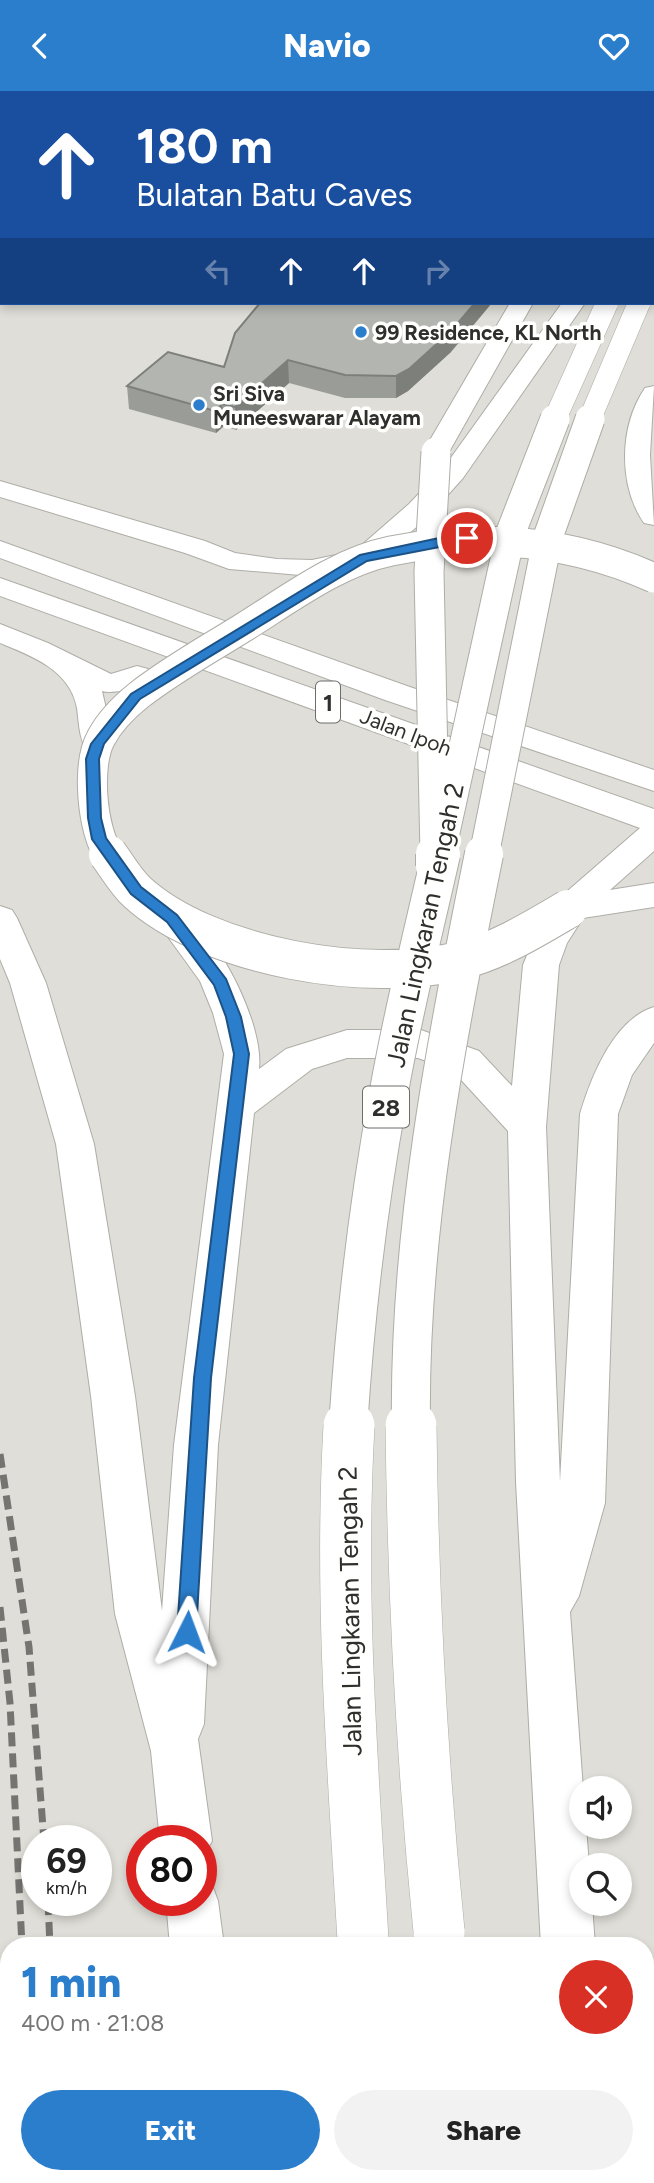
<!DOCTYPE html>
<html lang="en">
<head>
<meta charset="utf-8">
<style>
  :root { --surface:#fff; --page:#f2f2f2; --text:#222; --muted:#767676; --accent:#2b7ecc }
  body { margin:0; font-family:Figtree,sans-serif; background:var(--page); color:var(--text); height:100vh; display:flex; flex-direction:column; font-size:26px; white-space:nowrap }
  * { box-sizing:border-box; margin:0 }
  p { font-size:23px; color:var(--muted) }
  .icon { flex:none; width:38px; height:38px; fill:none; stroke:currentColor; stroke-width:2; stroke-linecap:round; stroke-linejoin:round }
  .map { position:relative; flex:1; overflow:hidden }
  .sheet { position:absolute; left:0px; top:1846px; width:654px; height:247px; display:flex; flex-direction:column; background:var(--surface); border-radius:28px 28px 0 0; box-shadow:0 4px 10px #0003 }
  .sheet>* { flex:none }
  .top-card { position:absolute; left:0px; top:0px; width:654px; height:214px; box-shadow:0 4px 10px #0003; background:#1a4fa0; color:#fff; overflow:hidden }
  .tools { position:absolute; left:569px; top:1685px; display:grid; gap:14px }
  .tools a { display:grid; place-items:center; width:63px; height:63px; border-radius:50%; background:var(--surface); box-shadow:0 4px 10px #0003; font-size:35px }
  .speed { position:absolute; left:21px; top:1734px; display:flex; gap:14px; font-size:35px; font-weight:700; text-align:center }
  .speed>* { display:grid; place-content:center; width:91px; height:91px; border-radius:50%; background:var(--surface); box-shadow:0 4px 10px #0003; line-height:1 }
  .speed small { font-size:18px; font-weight:400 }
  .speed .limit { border:10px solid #d22; background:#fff; color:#111 }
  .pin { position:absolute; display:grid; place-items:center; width:60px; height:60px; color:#fff; margin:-30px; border:4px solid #fff; border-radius:50%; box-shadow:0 2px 7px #0007 }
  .me { position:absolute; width:77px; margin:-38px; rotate:3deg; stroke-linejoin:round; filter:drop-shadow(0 0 5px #0008) }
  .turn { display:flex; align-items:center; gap:24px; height:147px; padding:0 21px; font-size:32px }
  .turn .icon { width:91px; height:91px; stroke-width:2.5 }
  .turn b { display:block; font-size:49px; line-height:60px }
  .lanes { display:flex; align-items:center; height:66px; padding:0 21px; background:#0003; justify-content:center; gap:35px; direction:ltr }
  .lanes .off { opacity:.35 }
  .round { display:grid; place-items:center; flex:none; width:74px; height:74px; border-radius:37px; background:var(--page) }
  .head { display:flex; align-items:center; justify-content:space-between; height:119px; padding:0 21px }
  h1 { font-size:42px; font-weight:800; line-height:52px; color:var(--accent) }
  .button { display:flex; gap:14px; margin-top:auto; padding:14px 21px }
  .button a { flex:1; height:80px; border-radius:42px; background:var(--accent); color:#fff; font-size:28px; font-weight:800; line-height:80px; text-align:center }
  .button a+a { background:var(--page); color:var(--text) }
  header { display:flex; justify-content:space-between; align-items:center; height:91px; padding:0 21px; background:var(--accent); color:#fff; font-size:32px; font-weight:800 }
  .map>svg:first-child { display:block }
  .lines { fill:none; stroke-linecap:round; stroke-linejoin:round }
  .minor-casing { stroke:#aeada7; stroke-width:2 }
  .highway-casing { stroke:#aeada7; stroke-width:2 }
  .minor { fill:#fff; fill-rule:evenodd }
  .highway { fill:#fff; fill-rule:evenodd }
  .rail { stroke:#757470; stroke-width:7; stroke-dasharray:14 7; stroke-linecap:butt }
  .minor-bridge-far1-casing { stroke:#aeada7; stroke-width:31; stroke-linecap:butt }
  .minor-bridge-casing { stroke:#aeada7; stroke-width:40; stroke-linecap:butt }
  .highway-bridge-far3-casing { stroke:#aeada7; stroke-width:23; stroke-linecap:butt }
  .highway-bridge-far2-casing { stroke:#aeada7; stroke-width:31; stroke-linecap:butt }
  .highway-bridge-far1-casing { stroke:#aeada7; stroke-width:40; stroke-linecap:butt }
  .highway-bridge-casing { stroke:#aeada7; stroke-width:52; stroke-linecap:butt }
  .minor-bridge-far1 { stroke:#fff; stroke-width:29 }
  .minor-bridge { stroke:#fff; stroke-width:38 }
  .highway-bridge-far3 { stroke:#fff; stroke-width:22 }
  .highway-bridge-far2 { stroke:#fff; stroke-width:29 }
  .highway-bridge-far1 { stroke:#fff; stroke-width:38 }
  .highway-bridge { stroke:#fff; stroke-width:51 }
  .wall { fill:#9a9d97 }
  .shaded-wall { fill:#7d7f7b }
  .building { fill:#b3b6b0; stroke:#7d7f7b; stroke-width:2 }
  .route { fill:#2b7ecc; stroke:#1c5285; stroke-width:2 }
  .poi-dot { fill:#2b7ecc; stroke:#fffffe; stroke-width:2.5 }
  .labels { text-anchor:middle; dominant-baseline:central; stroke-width:7; stroke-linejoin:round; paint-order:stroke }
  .far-poi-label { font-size:21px; font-weight:bold; fill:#2f2f2c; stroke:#fffffe; text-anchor:start }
  .far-street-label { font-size:21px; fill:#2f2f2c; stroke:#fffffe }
  .shield { fill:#fffffe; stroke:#6d6d6b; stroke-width:2 }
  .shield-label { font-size:24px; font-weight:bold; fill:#2f2f2c }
  .street-label { font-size:26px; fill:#2f2f2c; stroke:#fffffe }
</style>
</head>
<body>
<header><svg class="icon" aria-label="back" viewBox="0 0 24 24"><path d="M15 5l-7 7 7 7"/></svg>Navio<svg class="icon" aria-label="heart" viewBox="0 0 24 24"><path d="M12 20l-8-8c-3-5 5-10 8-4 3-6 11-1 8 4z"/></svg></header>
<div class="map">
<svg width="654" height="2092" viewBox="0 0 654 2092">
  <rect width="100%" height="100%" fill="#dfded8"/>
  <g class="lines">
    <defs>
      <path id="minor" d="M 29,0 L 50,0 L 28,2 Z
        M 133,0 L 155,0 L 156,2 L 135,2 Z
        M 638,0 L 654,0 L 654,6 L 653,2 Z
        M 510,212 L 533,212 L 449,361 L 445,366 L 427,366 L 423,361 Z"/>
      <path id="highway" d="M 654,170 L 654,186 L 653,187 L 653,171 Z
        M 562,212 L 585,212 L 463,387 L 429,425 L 374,473 L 312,485 L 229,478 L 185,462 L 0,406 L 0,390 L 205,450 L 235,462 L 277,468 L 312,469 L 355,460 L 409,413 L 445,375 Z
        M 654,295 L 650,364 L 654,434 L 644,432 C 618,394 619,335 645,297 Z
        M 0,450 L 407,595 L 654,679 L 654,700 L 385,609 L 0,467 Z
        M 0,487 L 654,718 L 654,760 L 610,799 L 654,792 L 654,816 L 583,827 L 567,852 L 559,874 L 546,1036 L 560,1391 L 580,1023 C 591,986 614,928 654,916 L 654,952 L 632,984 L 618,1023 L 605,1412 L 579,1505 L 570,1521 L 583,1698 L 581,1736 L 586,1736 L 589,1774 L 581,1774 L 581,1813 L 592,1813 L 595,1855 L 541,1855 L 516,1391 L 508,1040 L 453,980 L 418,967 L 347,967 L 312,978 L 254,1022 L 218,1354 L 204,1633 L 198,1648 L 212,1750 L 201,1769 L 201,1750 L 160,1750 L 151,1660 L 115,1523 L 91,1305 L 56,1053 L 10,892 L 0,868 L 0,815 L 12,819 L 17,827 L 46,892 L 94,1053 L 135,1305 L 162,1520 L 174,1354 L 224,963 L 213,922 L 200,890 L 155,828 L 160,820 C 169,817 177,815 185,821 C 220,848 264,934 259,978 L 286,958 L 347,939 L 421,939 L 479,960 L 512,995 L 523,874 L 532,852 L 556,810 L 640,737 L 0,505 Z
        M 0,533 L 48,552 L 111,583 L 137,575 L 148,578 L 152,584 C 144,595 116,604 102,600 L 114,653 L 109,660 L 98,663 L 87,660 C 79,647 79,632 77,617 C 70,579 32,565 0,552 Z
        M 201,1788 L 211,1791 L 218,1810 L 224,1855 L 170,1855 L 166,1810 L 201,1810 Z
        M 197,2084 L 255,2084 L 256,2092 L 198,2092 Z
        M 360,2084 L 418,2084 L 420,2092 L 362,2092 Z
        M 447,2084 L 505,2084 L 506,2092 L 448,2092 Z
        M 578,2084 L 636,2084 L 638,2092 L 580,2092 Z"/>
    </defs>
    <use href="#minor" class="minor-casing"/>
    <use href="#highway" class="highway-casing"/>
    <use href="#minor" class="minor"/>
    <use href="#highway" class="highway"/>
    <path class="rail" d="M 0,1363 L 29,1556 L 44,1750
      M 0,1516 L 10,1612 L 22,1855
      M 48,1810 L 50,1855
      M 31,2084 L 32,2092
      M 61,2084 L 62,2092"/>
    <defs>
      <path id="minor-bridge-far1" d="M 435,764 L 429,481 L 436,361"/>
      <path id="minor-bridge" d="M 435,763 L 435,775"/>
      <path id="highway-bridge-far3" d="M 554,330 L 607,212
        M 589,330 L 639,212"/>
      <path id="highway-bridge-far2" d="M 109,764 C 92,740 86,674 101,647 C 110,630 124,616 139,604 C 171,579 207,559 241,538 C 288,509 337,471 391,460 C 482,441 569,449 654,487
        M 440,764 L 511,441 L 555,328
        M 484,764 L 548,446 L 590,328"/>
      <path id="highway-bridge-far1" d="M 108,763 C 117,775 126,791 137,801 C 208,866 370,894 462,869 C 500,859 534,838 568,818
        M 348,1337 C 355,1226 368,1115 388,1006 C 402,924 423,843 441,763
        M 411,1337 C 408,1144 446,951 484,763"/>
      <path id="highway-bridge" d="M 349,1335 C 339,1507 353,1678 363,1849
        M 411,1335 C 413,1504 422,1672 439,1840"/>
    </defs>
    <use href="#minor-bridge-far1" class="minor-bridge-far1-casing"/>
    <use href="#minor-bridge" class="minor-bridge-casing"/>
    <use href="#highway-bridge-far3" class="highway-bridge-far3-casing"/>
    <use href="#highway-bridge-far2" class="highway-bridge-far2-casing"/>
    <use href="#highway-bridge-far1" class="highway-bridge-far1-casing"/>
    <use href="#highway-bridge" class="highway-bridge-casing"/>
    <use href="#minor-bridge-far1" class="minor-bridge-far1"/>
    <use href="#minor-bridge" class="minor-bridge"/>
    <use href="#highway-bridge-far3" class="highway-bridge-far3"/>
    <use href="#highway-bridge-far2" class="highway-bridge-far2"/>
    <use href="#highway-bridge-far1" class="highway-bridge-far1"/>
    <use href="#highway-bridge" class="highway-bridge"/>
  </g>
  <path class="wall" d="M 235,242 L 451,261 L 408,300 L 396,307 L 345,307 L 289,292 L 236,339 L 224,335 L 216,342 L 129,318 L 127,295 L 224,276 Z"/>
  <path class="shaded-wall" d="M 459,0 L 496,0 L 492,2 L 455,2 Z
    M 475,212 L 492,212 L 451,261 L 408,300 L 396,307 L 396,285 Z
    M 288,269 L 289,292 L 236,339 L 235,316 Z
    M 222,313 L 224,335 L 216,342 L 215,320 Z"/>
  <path class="building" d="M 197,0 L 459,0 L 455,2 L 193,2 Z
    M 260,212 L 475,212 L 452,239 L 409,278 L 396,285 L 345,284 L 288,269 L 235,316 L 222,313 L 215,320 L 127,295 L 168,261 L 224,276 L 235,242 Z"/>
  <path class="route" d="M 467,444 L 471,445 L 471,450 L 367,470 L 140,608 L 104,653 L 99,668 L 101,727 L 106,747 L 141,796 L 177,824 L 226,888 L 241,926 L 249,963 L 211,1287 L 196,1541 L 194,1547 L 187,1550 L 180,1547 L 177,1541 L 194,1287 L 234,963 L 226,926 L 214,894 L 167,831 L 131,803 L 92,748 L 88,727 L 86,668 L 91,653 L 131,603 L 360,464 L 439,447 Z"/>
  <g class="poi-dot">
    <circle cx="361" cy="241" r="7"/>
    <circle cx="199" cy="314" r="7"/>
  </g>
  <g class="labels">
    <g class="far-poi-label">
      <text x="375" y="241">99 Residence, KL North</text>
      <text x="213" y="302">Sri Siva<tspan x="213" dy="24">Muneeswarar Alayam</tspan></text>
    </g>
    <g class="far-street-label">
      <text transform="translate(406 641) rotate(21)">Jalan Ipoh</text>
    </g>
    <g class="shield">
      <rect x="316" y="590.5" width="24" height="41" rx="5"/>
      <rect x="363" y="995.5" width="46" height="41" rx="5"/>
    </g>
    <g class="shield-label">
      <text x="328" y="611">1</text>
      <text x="386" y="1016">28</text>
    </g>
    <g class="street-label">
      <text transform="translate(425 834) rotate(-78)">Jalan Lingkaran Tengah 2</text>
      <text transform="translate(350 1520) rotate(-91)">Jalan Lingkaran Tengah 2</text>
    </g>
  </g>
</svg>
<div class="tools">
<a><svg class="icon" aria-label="sound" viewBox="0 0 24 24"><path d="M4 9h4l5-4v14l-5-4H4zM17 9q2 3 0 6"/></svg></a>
<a><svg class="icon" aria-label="search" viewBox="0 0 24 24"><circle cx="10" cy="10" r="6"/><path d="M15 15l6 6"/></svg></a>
</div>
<div class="speed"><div>69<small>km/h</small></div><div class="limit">80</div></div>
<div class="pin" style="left:467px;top:447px;background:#d93025"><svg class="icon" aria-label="arrive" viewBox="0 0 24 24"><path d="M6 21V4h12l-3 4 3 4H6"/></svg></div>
<svg class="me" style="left:187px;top:1541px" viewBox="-20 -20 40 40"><path d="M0-17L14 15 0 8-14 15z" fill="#2b7ecc" stroke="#fff" stroke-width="4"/></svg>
<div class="top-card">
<div class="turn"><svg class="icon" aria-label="ahead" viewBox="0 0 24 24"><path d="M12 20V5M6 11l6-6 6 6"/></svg><div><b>180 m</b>Bulatan Batu Caves</div></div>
<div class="lanes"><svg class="icon off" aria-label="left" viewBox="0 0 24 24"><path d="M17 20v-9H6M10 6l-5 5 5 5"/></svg><svg class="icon" aria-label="ahead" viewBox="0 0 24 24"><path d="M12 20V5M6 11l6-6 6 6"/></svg><svg class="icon" aria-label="ahead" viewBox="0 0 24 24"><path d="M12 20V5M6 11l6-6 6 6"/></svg><svg class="icon off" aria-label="right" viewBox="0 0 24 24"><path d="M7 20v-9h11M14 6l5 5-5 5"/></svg></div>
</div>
<section class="sheet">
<div class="head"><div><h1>1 min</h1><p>400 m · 21:08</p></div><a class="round" style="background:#d93025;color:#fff"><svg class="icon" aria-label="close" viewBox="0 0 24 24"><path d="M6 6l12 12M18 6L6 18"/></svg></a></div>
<div class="button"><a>Exit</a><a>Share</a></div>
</section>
</div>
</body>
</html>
